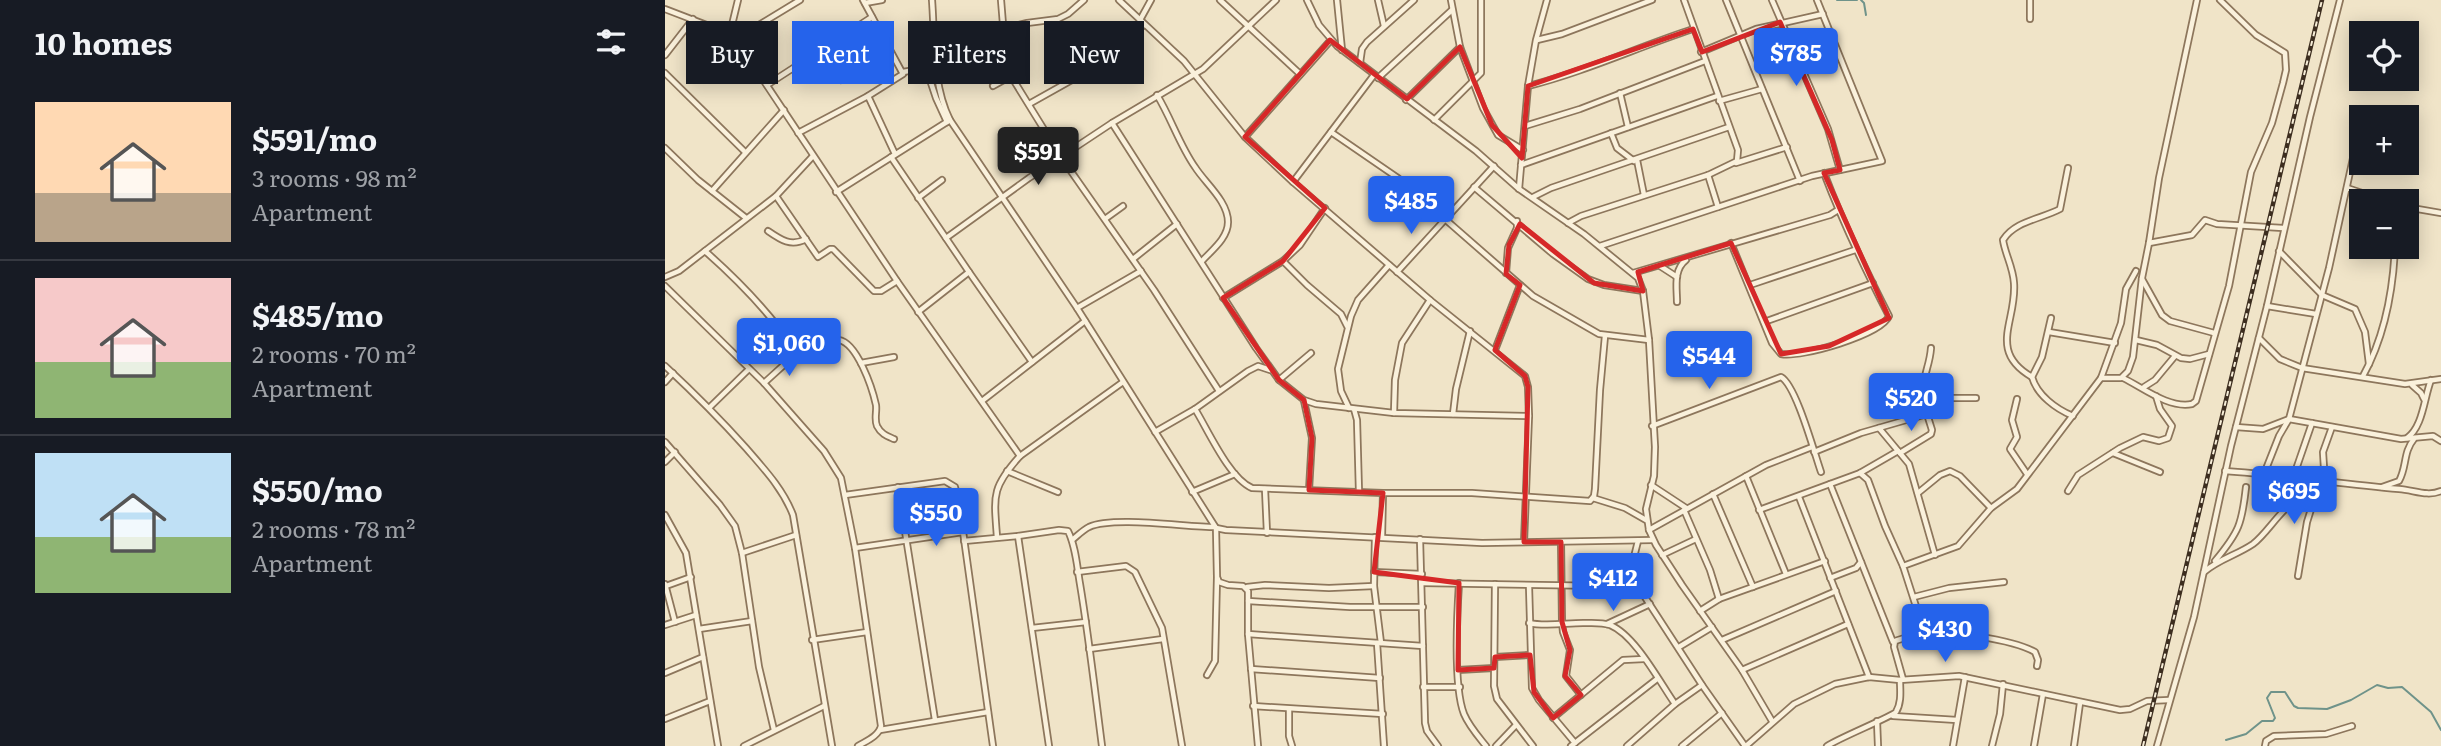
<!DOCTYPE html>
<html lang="en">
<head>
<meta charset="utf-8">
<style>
	:root { --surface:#171b24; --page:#20242c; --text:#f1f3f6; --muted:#9ea1a6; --line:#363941; --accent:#2563eb }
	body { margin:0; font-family:Literata,serif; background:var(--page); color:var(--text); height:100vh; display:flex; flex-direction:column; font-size:26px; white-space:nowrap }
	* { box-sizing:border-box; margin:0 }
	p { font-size:23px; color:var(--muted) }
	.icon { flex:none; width:38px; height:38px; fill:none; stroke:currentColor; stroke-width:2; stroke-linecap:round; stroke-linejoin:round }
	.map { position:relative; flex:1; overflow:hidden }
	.sheet { display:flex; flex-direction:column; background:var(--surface); width:665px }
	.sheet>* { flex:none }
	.top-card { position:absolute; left:21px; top:21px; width:665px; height:63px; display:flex; gap:14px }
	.buttons { position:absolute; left:1684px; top:21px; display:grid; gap:14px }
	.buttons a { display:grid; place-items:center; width:70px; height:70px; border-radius:0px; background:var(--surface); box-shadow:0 4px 18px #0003; font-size:35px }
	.price { position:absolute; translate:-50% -60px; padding:0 16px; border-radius:7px; background:var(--accent); color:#fff; font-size:23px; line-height:46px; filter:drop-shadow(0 2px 4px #0008) }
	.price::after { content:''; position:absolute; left:50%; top:42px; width:21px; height:16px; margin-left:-10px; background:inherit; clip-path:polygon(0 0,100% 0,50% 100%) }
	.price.active { background:#222; color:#fff }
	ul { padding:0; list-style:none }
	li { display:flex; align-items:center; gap:21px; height:175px; padding:0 35px }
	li+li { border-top:2px solid var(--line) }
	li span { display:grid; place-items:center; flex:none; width:196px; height:140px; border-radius:0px; color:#555 }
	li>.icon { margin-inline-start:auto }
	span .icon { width:84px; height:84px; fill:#fffc; stroke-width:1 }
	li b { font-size:30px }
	h2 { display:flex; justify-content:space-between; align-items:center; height:84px; padding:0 35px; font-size:30px }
	.pill { padding:0 24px; border-radius:0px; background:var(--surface); box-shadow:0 4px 18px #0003; font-size:24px; line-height:63px }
	.pill.active { background:var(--accent); color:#fff }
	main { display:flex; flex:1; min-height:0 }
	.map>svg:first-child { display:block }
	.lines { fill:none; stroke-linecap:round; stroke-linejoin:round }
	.stream { stroke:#6f938a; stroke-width:2 }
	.minor-casing { stroke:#8d765c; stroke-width:8 }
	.minor { stroke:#faf1dc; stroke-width:4.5 }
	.rail-casing { stroke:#3d2e20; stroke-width:4.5 }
	.rail { stroke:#f7eed8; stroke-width:2; stroke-dasharray:5; stroke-linecap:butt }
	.marked { fill:none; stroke:#d62828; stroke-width:5; stroke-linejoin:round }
</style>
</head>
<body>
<main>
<section class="sheet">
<h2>10 homes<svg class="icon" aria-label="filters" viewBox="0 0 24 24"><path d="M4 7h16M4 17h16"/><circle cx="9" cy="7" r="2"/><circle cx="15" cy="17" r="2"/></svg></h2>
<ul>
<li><span style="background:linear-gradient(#ffd9b3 65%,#b9a48a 0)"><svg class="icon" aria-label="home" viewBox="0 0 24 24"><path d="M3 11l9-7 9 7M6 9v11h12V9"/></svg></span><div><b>$591/mo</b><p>3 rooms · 98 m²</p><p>Apartment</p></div></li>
<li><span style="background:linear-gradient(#f6c9c9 60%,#8fb573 0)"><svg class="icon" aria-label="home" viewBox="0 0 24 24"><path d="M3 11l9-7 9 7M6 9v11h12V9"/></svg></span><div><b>$485/mo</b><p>2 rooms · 70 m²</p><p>Apartment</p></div></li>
<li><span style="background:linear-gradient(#bfe0f5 60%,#8fb573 0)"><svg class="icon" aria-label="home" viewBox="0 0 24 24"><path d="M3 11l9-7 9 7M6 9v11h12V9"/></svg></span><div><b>$550/mo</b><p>2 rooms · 78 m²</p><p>Apartment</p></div></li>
</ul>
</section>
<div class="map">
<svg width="1776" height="746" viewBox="0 0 1776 746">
	<rect width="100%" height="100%" fill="#f0e4c8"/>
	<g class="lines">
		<g class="stream">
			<path d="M 1172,0 L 1192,0"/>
			<path d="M 1196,0 L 1199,3 L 1201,15"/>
			<path d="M 1561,740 L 1581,734 L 1597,721 L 1608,721 L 1610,718 L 1602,698 L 1606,692 L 1620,692 L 1629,706 L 1633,708 L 1662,709 L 1686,700 L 1712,685 L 1723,688 L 1737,687 L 1766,712 L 1776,730"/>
		</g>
		<defs>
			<g id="minor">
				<path d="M 267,0 C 270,39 267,84 285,120 L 412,308 L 551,528 L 561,530 L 817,543 L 988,540"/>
				<path d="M 336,0 L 341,61 L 346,76 L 396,157 L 489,290 L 554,391"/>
				<path d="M 454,0 L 519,61 L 580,137 L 628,182 L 765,300 L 860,376 L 863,387 L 864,416 L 859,542"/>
				<path d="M 555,0 L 635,74"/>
				<path d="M 642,0 L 654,25 L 672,46 L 811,151 L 854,189 L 919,234 L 973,278 L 978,291 L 984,340 L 990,447 L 989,476 L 981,509 L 984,530 L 991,545 L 1017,585 L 1077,670 L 1107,721"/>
				<path d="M 672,0 L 677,50"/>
				<path d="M 713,0 L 719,26"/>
				<path d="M 786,0 L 795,47 L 818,108 L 833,135 L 858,150"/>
				<path d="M 1061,0 L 1135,181"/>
				<path d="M 1107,0 L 1163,129 L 1175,170"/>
				<path d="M 200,3 L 217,0"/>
				<path d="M 0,9 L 65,34 L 71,39 L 232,281 L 355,456"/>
				<path d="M 1365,19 L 1365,0"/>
				<path d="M 475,20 L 486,0"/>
				<path d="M 65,33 L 73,0"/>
				<path d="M 270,36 L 320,33 L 362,23 L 393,19 L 403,14 L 419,0"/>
				<path d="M 71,39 L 135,0"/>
				<path d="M 872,40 L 897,34 L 987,0"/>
				<path d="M 157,49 L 176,80"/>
				<path d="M 1036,52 L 1091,29 L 1158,14"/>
				<path d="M 0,55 L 28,19"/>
				<path d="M 695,63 L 697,49 L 702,42 L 749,0"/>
				<path d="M 238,72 L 255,69 L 263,74 L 271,98 L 282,122"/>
				<path d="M 0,73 L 80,152"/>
				<path d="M 713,78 L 787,10"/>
				<path d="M 102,85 L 207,17"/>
				<path d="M 328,86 L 346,76"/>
				<path d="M 863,86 C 919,72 973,47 1028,29"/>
				<path d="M 955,93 L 963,127"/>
				<path d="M 492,95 C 506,118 515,146 530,167 C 540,183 563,201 563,222 C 563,238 547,250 537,261"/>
				<path d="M 203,96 L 230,154"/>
				<path d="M 741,100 L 795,47"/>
				<path d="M 1054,101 L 1097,89"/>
				<path d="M 364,104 L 405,81 L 479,25"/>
				<path d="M 769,120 L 816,73 L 816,0"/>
				<path d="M 447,123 L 591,348 L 614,380 L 639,400 L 651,404 L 729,413 L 864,416"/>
				<path d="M 860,126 L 915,109 L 1040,61"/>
				<path d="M 666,132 L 733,178 L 868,296 L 934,334 L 984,340"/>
				<path d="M 133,133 L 203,96 L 238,74 L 198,0"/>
				<path d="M 946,133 L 952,148 L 969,161"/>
				<path d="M 580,137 L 665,41"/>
				<path d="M 0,148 L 33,180 L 81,218"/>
				<path d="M 226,157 L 304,272 L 367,362"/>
				<path d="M 972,160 L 979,195"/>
				<path d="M 1071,163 L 1122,147"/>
				<path d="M 856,165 L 1052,96"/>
				<path d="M 1043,175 L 1053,207"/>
				<path d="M 628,182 L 709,75"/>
				<path d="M 809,187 L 888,254 L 923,279 L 939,285 L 978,291"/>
				<path d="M 1682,188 L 1721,201"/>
				<path d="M 854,189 L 863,86 L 871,40 L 882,0"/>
				<path d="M 47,191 L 119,110"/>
				<path d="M 171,192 L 285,120"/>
				<path d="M 111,196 L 153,257 L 165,249 L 168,249 L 209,291 L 216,291 L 232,281"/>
				<path d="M 868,197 L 886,188 L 1064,127"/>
				<path d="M 253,198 L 277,180"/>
				<path d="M 1741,207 L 1776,213"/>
				<path d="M 440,219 L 458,206"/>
				<path d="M 903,223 L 916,216 L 1043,175 L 1072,161 L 1073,150 L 1019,0"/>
				<path d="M 103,231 C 116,240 126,247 141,239"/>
				<path d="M 281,238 L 364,178 L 447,123 L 538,69 L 611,0"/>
				<path d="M 1066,243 L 1107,343 L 1116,354 C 1136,358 1216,335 1224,316 C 1200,269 1178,223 1159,173"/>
				<path d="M 1484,243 L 1527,235 L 1540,220 L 1552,224 L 1618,228"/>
				<path d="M 935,246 L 1147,176 L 1217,161 L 1152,0"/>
				<path d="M 40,251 C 74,281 107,315 132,353 L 144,355 L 174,340 C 192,343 207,387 211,405 C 212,412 209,419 212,426 C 216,434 222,436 229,439"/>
				<path d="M 1614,251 L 1657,295 L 1690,309 L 1700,332 L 1704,364"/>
				<path d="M 468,259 L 512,224"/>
				<path d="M 618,261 L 642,285 L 676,314 L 682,326"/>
				<path d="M 995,266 L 1012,277"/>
				<path d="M 732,272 L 829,166"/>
				<path d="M 841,273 L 843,248 L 852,228 L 852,221"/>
				<path d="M 968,273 L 1165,215 L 1173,210"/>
				<path d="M 0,277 L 14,271 L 111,196 L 148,156"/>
				<path d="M 1477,279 L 1497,315 L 1505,321 L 1549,333"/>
				<path d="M 1085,285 L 1190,250"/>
				<path d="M 0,286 L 99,383 L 159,451 L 176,478 L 190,548 L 216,726 C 214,736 201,741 193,746"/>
				<path d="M 558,298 L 618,261 L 635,245 L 660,208"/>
				<path d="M 1012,302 C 1012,288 1008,270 1021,260"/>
				<path d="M 1602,306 L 1651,314"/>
				<path d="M 412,308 L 476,271"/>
				<path d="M 253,312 L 304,272"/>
				<path d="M 1386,318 L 1377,357 L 1367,377 C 1372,395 1391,409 1408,416"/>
				<path d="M 1099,322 L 1208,283"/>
				<path d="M 1384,332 L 1450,343"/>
				<path d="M 1594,338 L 1615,359 L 1637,368 L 1740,384 L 1776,379"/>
				<path d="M 1471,340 L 1492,345 L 1516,358 L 1525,359 L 1544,354"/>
				<path d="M 1266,348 C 1264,376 1248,384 1273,408"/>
				<path d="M 830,350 L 855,285"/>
				<path d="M 196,363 L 229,357"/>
				<path d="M 0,366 C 28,392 55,419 81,448 C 100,470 118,489 128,515 L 167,746"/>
				<path d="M 1698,376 C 1720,336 1728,292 1730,247"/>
				<path d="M 1367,377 C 1322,351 1352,321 1349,283 C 1348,267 1340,254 1338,240 C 1350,221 1376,219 1395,209 L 1403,168"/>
				<path d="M 1240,378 L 1259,392"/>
				<path d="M 1436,378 L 1456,323 L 1461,289 L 1471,271"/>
				<path d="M 1458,378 C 1477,387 1504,409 1527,404 L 1531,401 L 1564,286 L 1586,172 L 1607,123 L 1618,83 L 1621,70 L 1620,53 L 1591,35 L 1555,0"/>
				<path d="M 614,380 L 646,353"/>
				<path d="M 0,382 L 8,373"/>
				<path d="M 99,383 L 132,353"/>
				<path d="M 1747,385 L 1756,393 L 1759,399"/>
				<path d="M 1479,387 L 1490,380 L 1510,356"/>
				<path d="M 1352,399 L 1347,420 L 1352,437 L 1345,449 L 1362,474"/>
				<path d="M 317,401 L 420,321"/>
				<path d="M 639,401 L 647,438 L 644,490"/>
				<path d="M 45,407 L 84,369"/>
				<path d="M 684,408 L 676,391 L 673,369 L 686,316 L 693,300 L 724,265"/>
				<path d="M 530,409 C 543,430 564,478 587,488 L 718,493 L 807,493 L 925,501 L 929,496 L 930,489 L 935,390 L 940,336"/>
				<path d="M 689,409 L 692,420 L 694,492"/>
				<path d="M 729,413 L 730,380 L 737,343 L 765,300"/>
				<path d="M 788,414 L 791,389 L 805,331"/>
				<path d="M 987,426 L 1116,377 C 1131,385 1149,452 1156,472"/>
				<path d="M 1571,427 L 1598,429 L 1624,419 L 1736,439 L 1768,436 L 1776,441"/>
				<path d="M 1214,428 L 1244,464 L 1270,555"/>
				<path d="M 490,432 L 530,409 L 583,371 L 593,366 L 605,370"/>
				<path d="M 1742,438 C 1758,427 1759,398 1766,380"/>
				<path d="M 0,442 L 55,505 L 70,526 L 77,553 L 94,667 L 109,730"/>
				<path d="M 1149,452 L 1196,433 L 1262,414 L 1287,398 L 1311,398"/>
				<path d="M 1235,453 L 1266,434 L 1267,430 L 1262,414"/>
				<path d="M 1448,453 L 1495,472"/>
				<path d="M 0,462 L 10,452"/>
				<path d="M 342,471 L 393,492"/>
				<path d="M 1560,471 C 1618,475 1676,484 1734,489 C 1749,490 1762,497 1776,491"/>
				<path d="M 1195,473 L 1203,480 L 1220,526 L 1238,566"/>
				<path d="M 1599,474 L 1614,436 L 1624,419 L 1664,268 L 1692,140"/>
				<path d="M 1081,476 L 1121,574"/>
				<path d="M 1628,478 L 1647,423"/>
				<path d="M 1165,484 L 1228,642"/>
				<path d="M 986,485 L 1021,508"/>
				<path d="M 233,487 L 270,720"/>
				<path d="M 1717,487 L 1734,481 C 1742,467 1738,452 1749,439"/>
				<path d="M 600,489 L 602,533"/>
				<path d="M 1403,491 L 1413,475 L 1455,448 L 1478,437 L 1494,441 L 1503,438 L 1507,426 L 1495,409 L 1491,396"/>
				<path d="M 527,492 L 570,474"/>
				<path d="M 1253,493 L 1275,475 L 1285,471 L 1295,476 L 1326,508"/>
				<path d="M 1048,494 L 1088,587"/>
				<path d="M 180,495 L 280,481 L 290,487 L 295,510 L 328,746"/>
				<path d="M 1134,497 L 1204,677"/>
				<path d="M 928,498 L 960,508 L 981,520"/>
				<path d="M 1019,510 L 1045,570 L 1054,599"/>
				<path d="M 1094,510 L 1195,473 L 1233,451"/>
				<path d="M 0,515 L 21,553 L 53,746"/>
				<path d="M 551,528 L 552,577 L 554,582 L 563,585 L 578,586 L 583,591 L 583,634 L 593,746"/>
				<path d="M 984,530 L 1101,465 L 1147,447"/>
				<path d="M 353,536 L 384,746"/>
				<path d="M 332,537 C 329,496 326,488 355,456 L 458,382"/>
				<path d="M 710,537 L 709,586 L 716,643"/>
				<path d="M 717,537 L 718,493"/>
				<path d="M 755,539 L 760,723 L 762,731 L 773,746"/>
				<path d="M 407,540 C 412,536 418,530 424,527 C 449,516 520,527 550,527"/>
				<path d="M 299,541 L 353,536 L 394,530 L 403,531 C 411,547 412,567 415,584 C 424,638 430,692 437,746"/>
				<path d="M 973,541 L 968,561 L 975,590"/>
				<path d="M 896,542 L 897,622 L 898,632 L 905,650 L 901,676 L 916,695"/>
				<path d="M 190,548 L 298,532"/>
				<path d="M 77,553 L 131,535"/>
				<path d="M 997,555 L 1031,539"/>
				<path d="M 1550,561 C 1574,532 1577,524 1581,487"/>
				<path d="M 412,572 L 461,566 L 470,572 L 497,628 L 517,746"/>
				<path d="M 709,572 L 757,574"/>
				<path d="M 1539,572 C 1554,559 1572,555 1588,544 C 1607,530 1624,491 1652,495"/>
				<path d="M 1633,576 L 1642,522 L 1659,468 L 1658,452 L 1667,427"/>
				<path d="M 1165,578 L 1191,568 L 1196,562"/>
				<path d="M 757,583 L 940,586 L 976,591 L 1037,685 L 1080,746"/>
				<path d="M 794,583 C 792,615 788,686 799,714 C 804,726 813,736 821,746"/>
				<path d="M 0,584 L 10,622"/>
				<path d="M 830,584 L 829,686 L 832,699 L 868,746"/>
				<path d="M 1,586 L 26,577"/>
				<path d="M 864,586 L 867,688 L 874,700 L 910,743"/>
				<path d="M 582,587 L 600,585 L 664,588 L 709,586"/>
				<path d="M 1249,597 L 1284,588 L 1339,582"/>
				<path d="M 583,601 L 685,607 L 758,607"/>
				<path d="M 1035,611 L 1054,599 L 1160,561"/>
				<path d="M 864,623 C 880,627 901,623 918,623 C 927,623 936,622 945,625 C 970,635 994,681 1010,704"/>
				<path d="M 942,624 L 985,604"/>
				<path d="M 0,625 L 31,615"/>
				<path d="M 367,628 L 421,622"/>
				<path d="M 34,629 L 87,621"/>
				<path d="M 1255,631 C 1285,632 1345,638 1370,652 L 1373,660 L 1372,666"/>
				<path d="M 583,634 L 758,646"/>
				<path d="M 147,640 L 202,632"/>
				<path d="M 1057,640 L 1171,591"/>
				<path d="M 712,643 L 719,746"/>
				<path d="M 1014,647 L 1047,627"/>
				<path d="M 424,649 L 498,639"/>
				<path d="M 830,657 L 865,655"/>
				<path d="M 586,669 L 715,678"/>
				<path d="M 793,670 L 829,668"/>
				<path d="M 1077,670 L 1183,624"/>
				<path d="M 0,673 L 38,657"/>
				<path d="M 542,675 L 550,661 L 552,578"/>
				<path d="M 1238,679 L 1229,647 L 1230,641 L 1252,634 L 1256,622 L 1238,566 L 1293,546 L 1326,508 L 1352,489 L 1436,378 L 1456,378 L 1463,371 L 1468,357 L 1477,278 L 1484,243 L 1494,178 L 1532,0"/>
				<path d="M 758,687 L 795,687"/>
				<path d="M 588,706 L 718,714"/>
				<path d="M 624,709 L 624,736 L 627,746"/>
				<path d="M 1228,716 L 1292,720"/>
				<path d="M 888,718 L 958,660 L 979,659"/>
				<path d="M 0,719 L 45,701"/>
				<path d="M 1212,721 L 1213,746"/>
				<path d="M 215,730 L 323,712"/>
				<path d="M 79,746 L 159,706"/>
				<path d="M 831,746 L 851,725"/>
				<path d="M 906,746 L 992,679"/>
				<path d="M 962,746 L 1010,704 L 1037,685"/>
				<path d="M 1017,746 L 1057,713"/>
				<path d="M 1081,746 L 1129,704 L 1170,684 L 1204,677 L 1235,680 L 1294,676 L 1455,710 L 1465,709 L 1482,701 L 1504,700"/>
				<path d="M 1162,746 C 1174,738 1228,716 1231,712 C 1237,702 1235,690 1235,680"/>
				<path d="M 1288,746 L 1300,677"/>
				<path d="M 1327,746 L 1335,714 L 1338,684"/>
				<path d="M 1369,746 L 1378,694"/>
				<path d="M 1409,746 L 1415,703"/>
				<path d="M 1492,746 L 1529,617 L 1566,446 L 1602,306 L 1645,117 L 1675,0"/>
				<path d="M 1600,746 L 1601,741 L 1609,736 L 1661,734 L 1687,726"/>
			</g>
		</defs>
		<use href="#minor" class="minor-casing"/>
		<use href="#minor" class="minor"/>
		<defs>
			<path id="rail" d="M 1478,746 L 1657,0"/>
		</defs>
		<use href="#rail" class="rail-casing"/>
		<use href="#rail" class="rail"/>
	</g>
	<path class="marked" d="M 1115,22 L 1167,140 L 1175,170 L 1159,173 L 1224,318 L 1164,346 L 1116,354 L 1066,243 L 973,272 L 978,291 L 929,283 L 855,224 L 844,245 L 841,274 L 855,285 L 830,350 L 860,376 L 863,387 L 859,542 L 896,542 L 897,622 L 905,650 L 900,676 L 916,695 L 888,718 L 869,692 L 865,655 L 830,657 L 829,668 L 793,670 L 794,583 L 709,572 L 718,493 L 644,490 L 647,438 L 639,400 L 614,380 L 558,298 L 618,261 L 660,208 L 580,137 L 665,40 L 742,99 L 795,47 L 827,125 L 857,158 L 863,86 L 1028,29 L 1037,52 Z"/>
</svg>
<div class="buttons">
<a><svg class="icon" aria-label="locate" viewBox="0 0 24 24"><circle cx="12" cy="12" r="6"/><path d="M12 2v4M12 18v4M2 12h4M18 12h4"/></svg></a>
<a>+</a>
<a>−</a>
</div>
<b class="price" style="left:1131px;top:88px">$785</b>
<b class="price active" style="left:373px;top:187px">$591</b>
<b class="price" style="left:746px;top:236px">$485</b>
<b class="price" style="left:124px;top:378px">$1,060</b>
<b class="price" style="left:1044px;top:391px">$544</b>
<b class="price" style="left:1246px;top:433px">$520</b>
<b class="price" style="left:1629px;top:526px">$695</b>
<b class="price" style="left:271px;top:548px">$550</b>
<b class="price" style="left:948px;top:613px">$412</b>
<b class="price" style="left:1280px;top:664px">$430</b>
<div class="top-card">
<a class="pill">Buy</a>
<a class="pill active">Rent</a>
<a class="pill">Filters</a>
<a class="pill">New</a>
</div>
</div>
</main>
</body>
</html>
